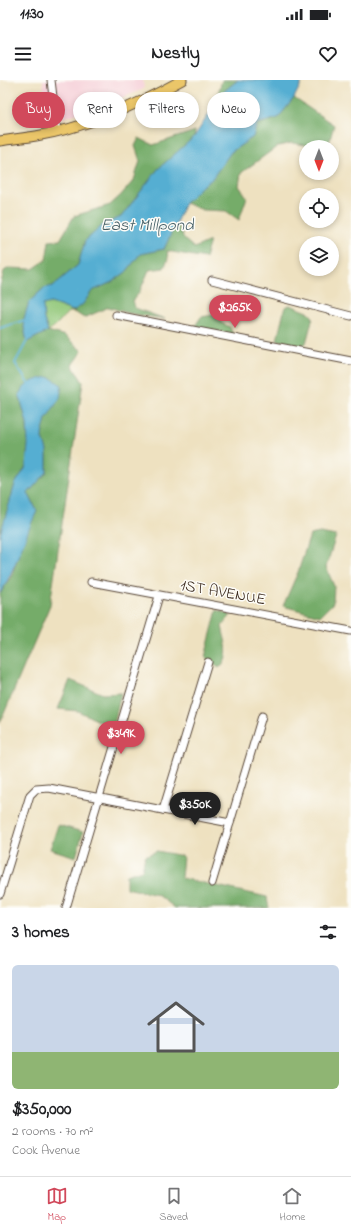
<!DOCTYPE html>
<html lang="en">
<head>
<meta charset="utf-8">
<style>
	:root { --surface:#fff; --page:#f2f2f2; --text:#202124; --muted:#757577; --line:#e0e0e0; --accent:#d1495b }
	body { margin:0; font-family:"Indie Flower",sans-serif; background:var(--page); color:var(--text); height:100vh; display:flex; flex-direction:column; font-size:15px; white-space:nowrap }
	* { box-sizing:border-box; margin:0 }
	p { font-size:13px; color:var(--muted) }
	.icon { flex:none; width:22px; height:22px; fill:none; stroke:currentColor; stroke-width:2; stroke-linecap:round; stroke-linejoin:round }
	.map { position:relative; height:828px; overflow:hidden }
	.panel { display:flex; flex-direction:column; background:var(--surface); flex:1 }
	.panel>* { flex:none }
	.top-card { position:absolute; left:12px; top:12px; width:327px; height:36px; display:flex; gap:8px }
	.needle { width:26px; rotate:180deg }
	.controls { position:absolute; left:299px; top:60px; display:grid; gap:8px }
	.controls a { display:grid; place-items:center; width:40px; height:40px; border-radius:50%; background:var(--surface); box-shadow:0 2px 6px #0003; font-size:20px }
	.price { position:absolute; translate:-50% -34px; padding:0 9px; border-radius:14px; background:var(--accent); color:#fff; font-size:13px; line-height:26px; filter:drop-shadow(0 1px 2px #0008) }
	.price::after { content:''; position:absolute; left:50%; top:24px; width:12px; height:9px; margin-left:-6px; background:inherit; clip-path:polygon(0 0,100% 0,50% 100%) }
	.price.current { background:#222; color:#fff }
	ul { padding:0; list-style:none }
	li { display:grid; align-content:center; gap:8px; height:212px; padding:0 12px }
	li span { display:grid; place-items:center; height:124px; border-radius:6px; color:#555 }
	li>.icon { margin-inline-start:auto }
	span .icon { width:72px; height:72px; fill:#fffc; stroke-width:1 }
	li b { font-size:17px }
	h2 { display:flex; justify-content:space-between; align-items:center; height:48px; padding:0 12px; font-size:17px }
	.tag { padding:0 14px; border-radius:18px; background:var(--surface); box-shadow:0 2px 6px #0003; font-size:14px; line-height:36px }
	.tag.current { background:var(--accent); color:#fff }
	.status { display:flex; justify-content:space-between; align-items:center; height:28px; padding:0 20px; background:var(--surface); direction:ltr }
	.status svg { height:11px; fill:currentColor }
	header { display:flex; justify-content:space-between; align-items:center; height:52px; padding:0 12px; background:var(--surface); font-size:18px; font-weight:700 }
	.tabs { display:flex; justify-content:space-around; align-items:center; height:56px; border-top:1px solid var(--line); background:var(--surface); font-size:11px; color:var(--muted) }
	.tabs a { display:grid; justify-items:center; gap:2px }
	.tabs .current { color:var(--accent) }
	.map>svg:first-child { display:block }
	.built { fill:#f6cfd8 }
	.green { fill:#92c779; stroke:#66784c }
	.forest { fill:#75ac69; stroke:#586b44 }
	.water { fill:#55aed2; stroke:#486c78 }
	.lines { fill:none; stroke-linecap:round; stroke-linejoin:round }
	.stream { stroke:#55aed2; stroke-width:2 }
	.minor-casing { stroke:#564536; stroke-width:9 }
	.major-casing { stroke:#564536; stroke-width:11 }
	.minor { stroke:#fff; stroke-width:7 }
	.major { stroke:#ebc669; stroke-width:9 }
	.labels { text-anchor:middle; dominant-baseline:central; stroke-width:3; stroke-linejoin:round; paint-order:stroke }
	.street-label { font-size:16px; fill:#3b2a1e; stroke:#fdfcf7 }
	.water-label { font-size:17px; font-style:italic; fill:#455f66; stroke:#fdfcf7 }
</style>
</head>
<body>
<div class="status"><b>11:30</b><svg viewBox="0 0 49 12"><path d="M0 12V9h3v3zM5 12V6h3v6zM10 12V3h3v9zM15 12V0h3v12zM26 1h20v11H26zM47 4h2v5h-2z"/></svg></div>
<header><svg class="icon" aria-label="menu" viewBox="0 0 24 24"><path d="M4 6h16M4 12h16M4 18h16"/></svg>Nestly<svg class="icon" aria-label="heart" viewBox="0 0 24 24"><path d="M12 20l-8-8c-3-5 5-10 8-4 3-6 11-1 8 4z"/></svg></header>
<div class="map">
<svg width="351" height="828" viewBox="0 0 351 828">
	<rect width="100%" height="100%" fill="#fdfcf7"/>
	<filter id="ink" filterUnits="userSpaceOnUse"><feTurbulence type="fractalNoise" baseFrequency=".025" numOctaves="2"/><feDisplacementMap in="SourceGraphic" scale="8" xChannelSelector="R" yChannelSelector="G"/><feConvolveMatrix kernelMatrix="1 2 1 2 8 2 1 2 1" color-interpolation-filters="sRGB"/></filter>
	<filter id="wash" filterUnits="userSpaceOnUse"><feTurbulence type="fractalNoise" baseFrequency=".012" numOctaves="4" result="noise"/><feDisplacementMap in="SourceGraphic" scale="16" xChannelSelector="R" yChannelSelector="G"/><feGaussianBlur stdDeviation="0.9" result="paint"/><feColorMatrix in="noise" values="0 0 0 0 0 0 0 0 0 0 0 0 0 0 0 0 0 1.4 0 .05"/><feComposite in="paint" operator="in"/></filter>
	<g filter="url(#wash)">
		<rect width="100%" height="100%" fill="#eee1c0"/>
		<path class="built" d="M 43,0 L 143,0 L 144,9 L 109,23 L 47,43 Z"/>
		<path class="green" d="M 51,223 L 77,233 L 68,232 L 56,245 L 48,251 L 44,239 L 42,225 Z"/>
		<g class="forest">
			<path d="M 222,0 L 238,0 L 223,12 L 214,27 Z"/>
			<path d="M 294,18 L 334,45 L 329,63 L 312,66 L 292,63 L 278,66 L 241,93 L 239,106 L 247,117 L 239,140 L 226,131 L 203,130 L 185,123 L 202,106 L 211,100 L 231,72 L 253,57 L 257,44 L 278,38 Z"/>
			<path d="M 195,51 L 194,57 L 158,89 L 121,137 L 103,145 L 85,161 L 78,185 L 53,206 L 44,208 L 29,222 L 23,242 L 27,262 L 48,251 L 65,256 L 82,271 L 72,285 L 83,302 L 50,525 L 0,643 L 0,514 L 12,495 L 24,458 L 37,431 L 28,413 L 47,392 L 47,371 L 42,355 L 46,339 L 50,331 L 19,314 L 27,343 L 28,365 L 26,387 L 15,404 L 0,455 L 0,207 L 4,191 L 9,188 L 33,189 L 46,180 L 49,161 L 60,160 L 74,136 L 110,125 L 121,115 L 134,100 L 140,81 L 135,66 L 139,58 L 153,65 Z"/>
			<path d="M 176,143 L 185,160 L 194,168 L 210,161 L 205,178 L 167,171 L 168,179 L 164,188 L 149,190 L 139,213 L 133,220 L 135,228 L 165,239 L 128,233 L 109,227 L 84,238 L 73,231 L 83,224 L 92,211 L 112,202 L 126,192 L 140,174 L 164,169 Z"/>
			<path d="M 290,225 L 308,232 L 313,237 L 306,263 L 302,266 L 277,260 L 285,227 Z"/>
			<path d="M 213,235 L 223,244 L 230,247 L 233,255 L 195,246 L 201,237 Z"/>
			<path d="M 320,453 L 336,456 L 326,487 L 334,506 L 333,523 L 320,536 L 283,526 L 298,492 L 310,455 Z"/>
			<path d="M 217,530 L 231,535 L 222,546 C 225,562 232,576 219,588 L 205,577 Z"/>
			<path d="M 70,600 L 103,614 L 121,613 L 113,648 L 78,631 L 58,629 Z"/>
			<path d="M 58,745 L 83,752 L 76,777 L 50,769 Z"/>
			<path d="M 157,771 L 183,776 L 181,798 L 267,817 L 269,828 L 175,828 L 158,815 L 126,808 L 126,795 L 142,790 L 145,776 Z"/>
		</g>
		<g class="water">
			<path d="M 238,0 L 303,0 L 294,18 L 278,38 L 257,44 L 253,57 L 231,72 L 211,100 L 202,106 L 185,123 L 164,169 L 140,174 L 126,192 L 112,202 L 92,211 L 83,224 L 73,231 L 51,223 L 43,225 L 44,239 L 48,251 L 27,262 L 23,242 L 29,222 L 44,208 L 53,206 L 78,185 L 85,161 L 103,145 L 121,137 L 158,89 L 194,57 L 223,12 Z"/>
			<path d="M 49,297 L 62,305 L 60,318 L 46,339 L 42,355 L 47,371 L 47,392 L 28,413 L 37,431 C 24,458 16,488 0,514 L 0,455 L 15,404 L 26,387 L 28,365 L 27,343 L 19,314 C 27,302 35,299 49,297 Z"/>
		</g>
		<g class="lines">
			<g class="stream">
				<path d="M 0,248 L 25,240"/>
				<path d="M 27,261 L 15,283 L 29,305"/>
			</g>
		</g>
	</g>
	<g filter="url(#ink)">
		<g class="lines">
			<defs>
				<g id="minor">
					<path d="M 51,0 L 57,51"/>
					<path d="M 212,200 L 351,236"/>
					<path d="M 116,235 L 351,281"/>
					<path d="M 91,502 L 351,551"/>
					<path d="M 163,730 L 208,582"/>
					<path d="M 212,803 L 262,636"/>
					<path d="M 0,814 L 30,715 L 36,709 L 49,708 L 230,743"/>
					<path d="M 66,828 L 159,516"/>
				</g>
				<path id="major" d="M 0,61 C 12,59 24,58 36,56 C 85,48 139,24 182,0"/>
			</defs>
			<use href="#minor" class="minor-casing"/>
			<use href="#major" class="major-casing"/>
			<use href="#minor" class="minor"/>
			<use href="#major" class="major"/>
		</g>
	</g>
	<g class="labels">
		<g class="street-label">
			<text transform="translate(223 513) rotate(10)">1ST AVENUE</text>
		</g>
		<g class="water-label">
			<text x="147" y="145">East Millpond</text>
		</g>
	</g>
</svg>
<div class="controls">
<a><svg class="needle" viewBox="-14 -14 28 28"><path d="M0-13l5 13h-10z" fill="#e53935"/><path d="M0 13l5-13h-10z" fill="#757577"/></svg></a>
<a><svg class="icon" aria-label="locate" viewBox="0 0 24 24"><circle cx="12" cy="12" r="6"/><path d="M12 2v4M12 18v4M2 12h4M18 12h4"/></svg></a>
<a><svg class="icon" aria-label="layers" viewBox="0 0 24 24"><path d="M12 4l9 5-9 5-9-5zM3 14l9 5 9-5"/></svg></a>
</div>
<b class="price" style="left:235px;top:249px">$265K</b>
<b class="price" style="left:121px;top:675px">$349K</b>
<b class="price current" style="left:195px;top:746px">$350K</b>
<div class="top-card">
<a class="tag current">Buy</a>
<a class="tag">Rent</a>
<a class="tag">Filters</a>
<a class="tag">New</a>
</div>
</div>
<section class="panel">
<h2>3 homes<svg class="icon" aria-label="filters" viewBox="0 0 24 24"><path d="M4 7h16M4 17h16"/><circle cx="9" cy="7" r="2"/><circle cx="15" cy="17" r="2"/></svg></h2>
<ul>
<li><span style="background:linear-gradient(#c9d6e8 70%,#8fb573 0)"><svg class="icon" aria-label="home" viewBox="0 0 24 24"><path d="M3 11l9-7 9 7M6 9v11h12V9"/></svg></span><div><b>$350,000</b><p>2 rooms · 70 m²</p><p>Cook Avenue</p></div></li>
</ul>
</section>
<nav class="tabs">
<a class="current"><svg class="icon" aria-label="map" viewBox="0 0 24 24"><path d="M3 6l6-2 6 2 6-2v14l-6 2-6-2-6 2zM9 4v14M15 6v14"/></svg>Map</a>
<a><svg class="icon" aria-label="saved" viewBox="0 0 24 24"><path d="M7 4h10v16l-5-4-5 4z"/></svg>Saved</a>
<a><svg class="icon" aria-label="home" viewBox="0 0 24 24"><path d="M3 11l9-7 9 7M6 9v11h12V9"/></svg>Home</a>
</nav>
</body>
</html>
